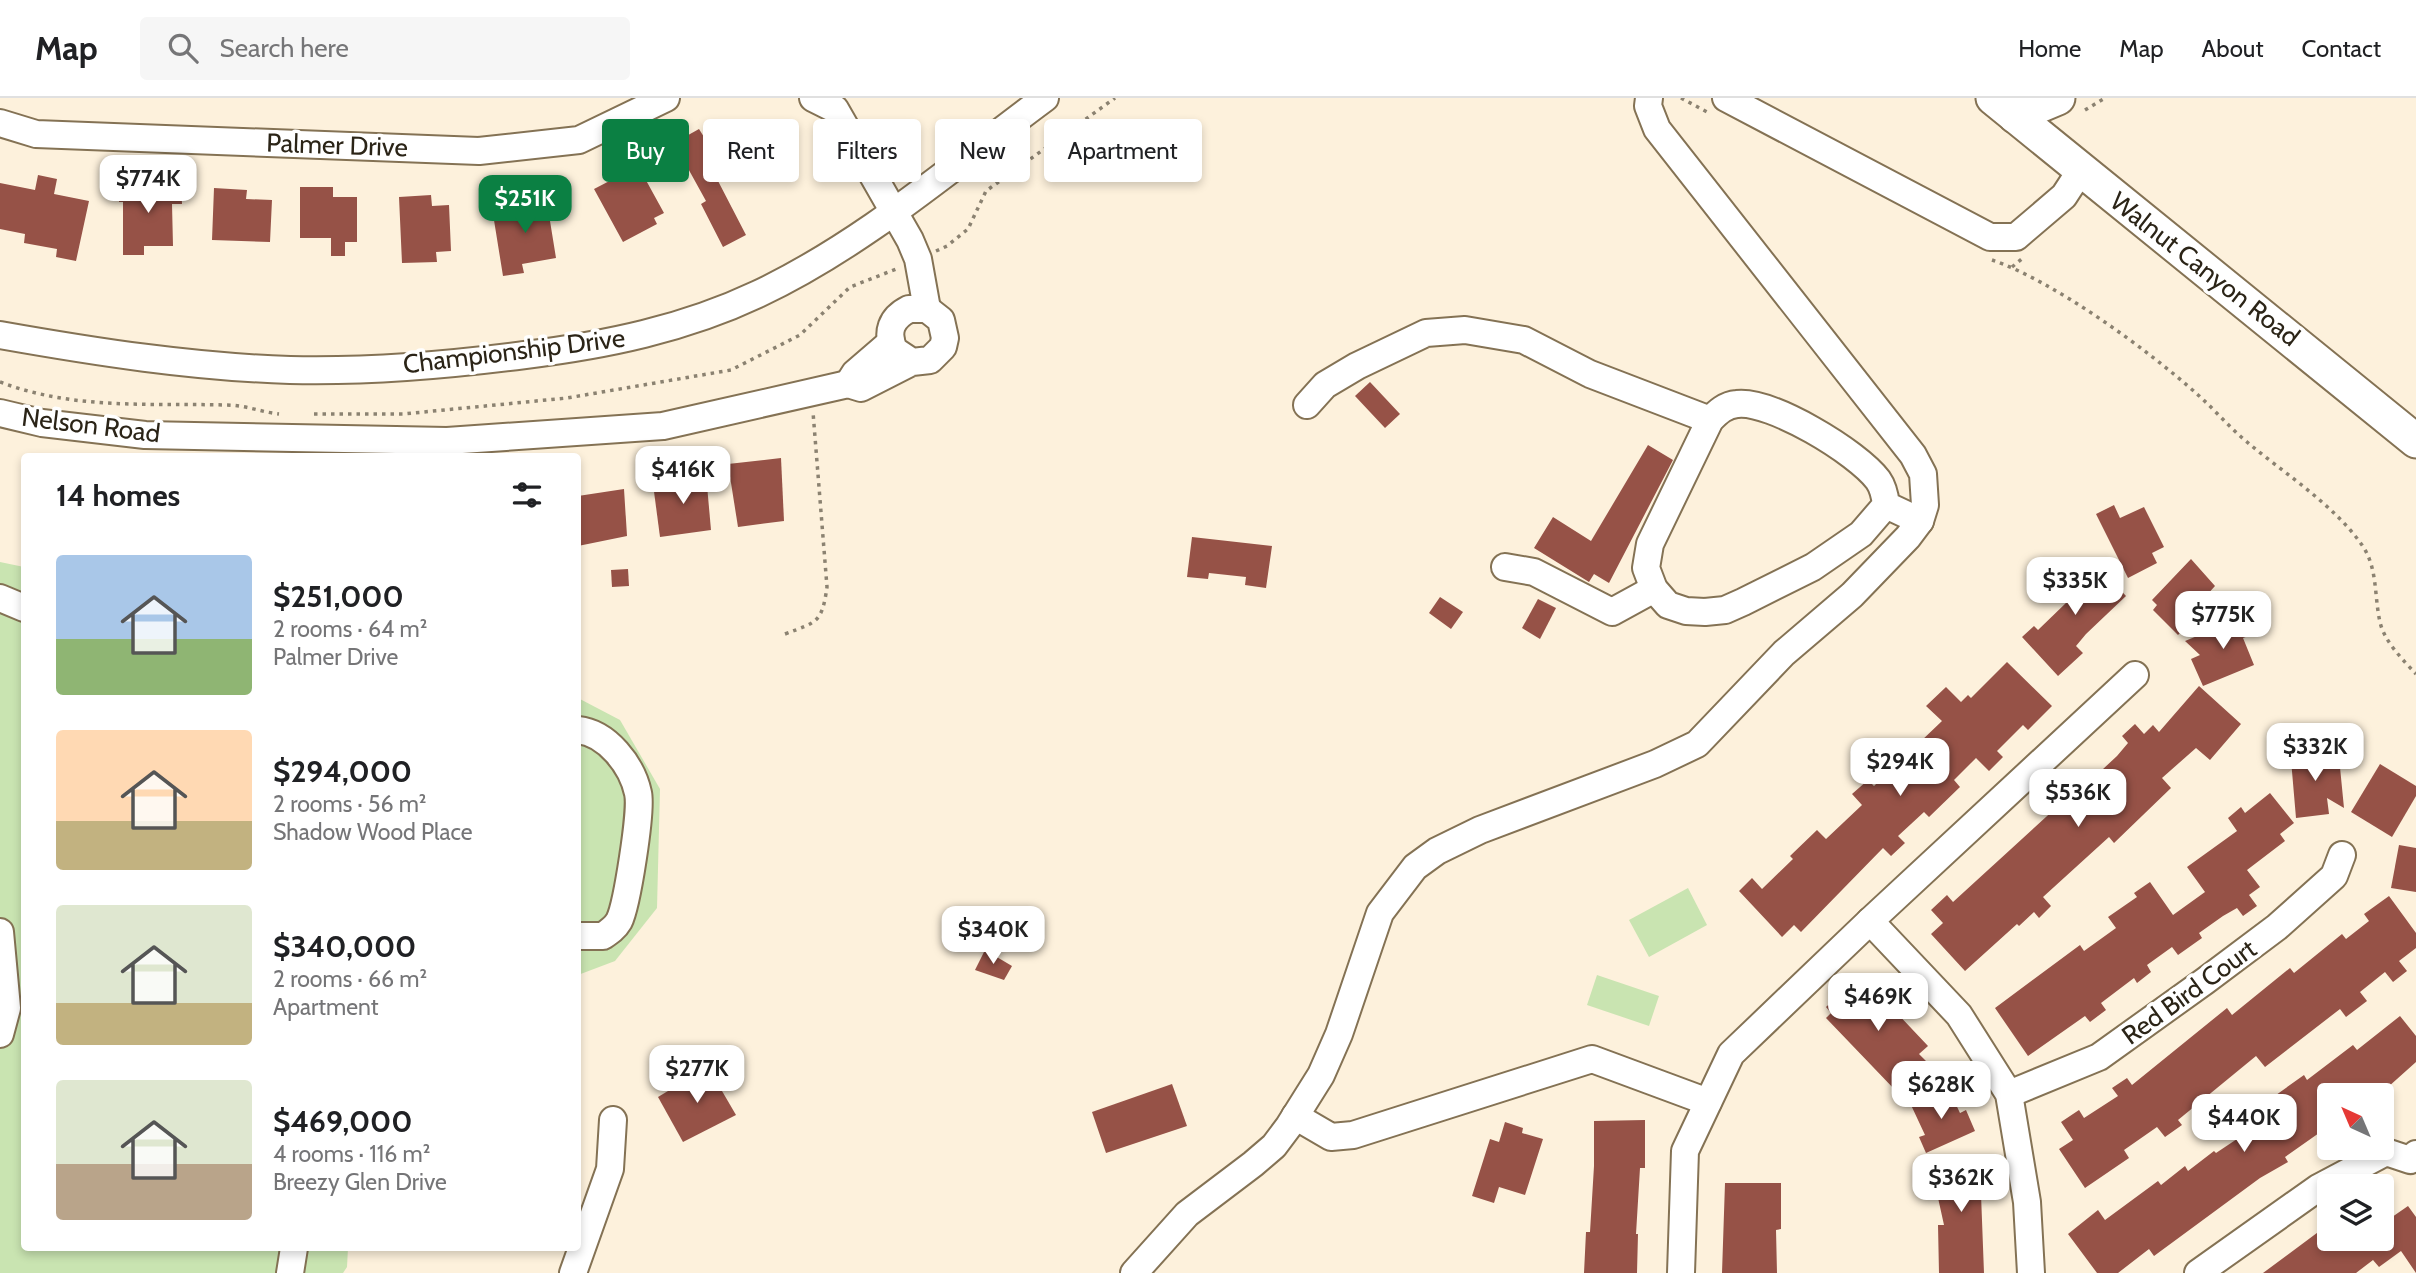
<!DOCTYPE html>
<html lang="en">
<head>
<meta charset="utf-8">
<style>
	:root { --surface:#fff; --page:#f6f6f6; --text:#202124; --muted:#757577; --line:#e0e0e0; --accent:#0b8043 }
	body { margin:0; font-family:Cabin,sans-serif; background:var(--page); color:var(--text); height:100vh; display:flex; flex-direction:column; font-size:26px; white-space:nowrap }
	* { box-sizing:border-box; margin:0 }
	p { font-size:23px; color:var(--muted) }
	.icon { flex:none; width:38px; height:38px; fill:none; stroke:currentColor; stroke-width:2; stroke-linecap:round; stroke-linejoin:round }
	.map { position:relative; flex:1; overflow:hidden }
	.panel { position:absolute; left:21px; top:355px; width:560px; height:798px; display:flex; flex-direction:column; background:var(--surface); border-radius:7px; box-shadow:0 4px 10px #0003 }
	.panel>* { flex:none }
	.top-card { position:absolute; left:602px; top:21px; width:665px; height:63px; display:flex; gap:14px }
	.needle { width:46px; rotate:316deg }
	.buttons { position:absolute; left:2317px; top:985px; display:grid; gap:14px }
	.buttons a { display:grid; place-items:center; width:77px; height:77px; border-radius:7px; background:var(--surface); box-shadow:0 4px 10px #0003; font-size:35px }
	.price { position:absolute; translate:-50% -60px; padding:0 16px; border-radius:14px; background:#fff; color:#222; font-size:23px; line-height:46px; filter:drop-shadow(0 2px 4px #0008) }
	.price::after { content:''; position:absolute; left:50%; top:42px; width:21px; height:16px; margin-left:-10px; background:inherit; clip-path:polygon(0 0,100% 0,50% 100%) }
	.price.selected { background:var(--accent); color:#fff }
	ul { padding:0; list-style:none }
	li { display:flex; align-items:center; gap:21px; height:175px; padding:0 35px }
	li span { display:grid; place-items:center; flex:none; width:196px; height:140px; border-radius:7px; color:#555 }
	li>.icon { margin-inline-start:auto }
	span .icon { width:84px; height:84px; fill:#fffc; stroke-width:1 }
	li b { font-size:30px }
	h2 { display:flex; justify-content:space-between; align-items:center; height:84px; padding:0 35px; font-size:30px }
	.pill { padding:0 24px; border-radius:7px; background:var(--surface); box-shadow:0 4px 10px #0003; font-size:24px; line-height:63px }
	.pill.selected { background:var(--accent); color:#fff }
	header { display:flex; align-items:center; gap:42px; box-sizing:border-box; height:98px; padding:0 35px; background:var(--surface); border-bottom:2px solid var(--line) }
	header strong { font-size:33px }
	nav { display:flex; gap:38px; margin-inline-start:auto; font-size:24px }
	.search { width:490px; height:63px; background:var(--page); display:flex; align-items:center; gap:18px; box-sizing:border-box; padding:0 24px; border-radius:7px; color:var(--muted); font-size:26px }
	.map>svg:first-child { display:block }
	.green { fill:#c9e4b1 }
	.building { fill:#965247 }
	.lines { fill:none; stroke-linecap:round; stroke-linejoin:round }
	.minor-casing { stroke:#847254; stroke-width:30 }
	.major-casing { stroke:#847254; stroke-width:37 }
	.path { stroke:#8b8271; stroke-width:3.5; stroke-dasharray:3.5 5; stroke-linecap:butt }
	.minor { stroke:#fff; stroke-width:26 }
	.major { stroke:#fff; stroke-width:33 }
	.labels { text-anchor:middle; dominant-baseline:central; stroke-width:7; stroke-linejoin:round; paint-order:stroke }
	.street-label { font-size:26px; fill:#2b2417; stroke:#fff }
</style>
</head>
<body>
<header>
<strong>Map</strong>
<div class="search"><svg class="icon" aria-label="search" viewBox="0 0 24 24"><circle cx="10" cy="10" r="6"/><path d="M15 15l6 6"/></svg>Search here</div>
<nav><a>Home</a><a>Map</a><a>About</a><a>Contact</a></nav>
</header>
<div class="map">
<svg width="2416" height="1175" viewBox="0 0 2416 1175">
	<rect width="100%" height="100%" fill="#fdf1dc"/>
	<g class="green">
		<path d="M 0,464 L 24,469 L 24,1150 L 348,1150 L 347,1169 L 343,1175 L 0,1175 Z"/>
		<path d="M 578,600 L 620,622 L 660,691 L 657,810 L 615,863 L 578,877 Z"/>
		<path d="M 1688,790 L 1707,827 L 1649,859 L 1629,822 Z"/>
		<path d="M 1597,877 L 1659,898 L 1649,928 L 1587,907 Z"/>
	</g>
	<g class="building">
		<path d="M 728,26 L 749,63 L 717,81 L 746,137 L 723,149 L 701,106 L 706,103 L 674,45 L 699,31 L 704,39 Z"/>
		<path d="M 642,75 L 664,115 L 654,120 L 657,126 L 623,144 L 594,91 L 623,76 L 627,83 Z"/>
		<path d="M 38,77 L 57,81 L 54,96 L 89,103 L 76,163 L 56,159 L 57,151 L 24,145 L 25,136 L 0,131 L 0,85 L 35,92 Z"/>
		<path d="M 119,84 L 181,85 L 182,106 L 172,106 L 173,148 L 144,148 L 144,157 L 123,157 L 123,104 L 119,104 Z"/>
		<path d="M 300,89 L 333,89 L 333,99 L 357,99 L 357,144 L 345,144 L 345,158 L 331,158 L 331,140 L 300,140 Z"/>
		<path d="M 214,90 L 247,92 L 246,101 L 272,102 L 270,144 L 212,142 Z"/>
		<path d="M 545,92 L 556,160 L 522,166 L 524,175 L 503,178 L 493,116 L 527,110 L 525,96 Z"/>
		<path d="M 431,97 L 432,108 L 449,107 L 451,153 L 436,154 L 437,164 L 402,165 L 399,99 Z"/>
		<path d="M 1370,284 L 1400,316 L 1385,330 L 1355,298 Z"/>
		<path d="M 1648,347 L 1673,362 L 1609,485 L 1594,476 L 1589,484 L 1534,450 L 1553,419 L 1591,443 Z"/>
		<path d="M 781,360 L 784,423 L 738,429 L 728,366 Z"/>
		<path d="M 706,376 L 711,432 L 660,439 L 653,386 Z"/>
		<path d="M 624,391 L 627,438 L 578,448 L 578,398 Z"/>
		<path d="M 2114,407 L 2120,420 L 2144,409 L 2164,449 L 2152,455 L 2157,465 L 2128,480 L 2096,416 Z"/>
		<path d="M 1192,439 L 1272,448 L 1266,490 L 1245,487 L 1246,479 L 1209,475 L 1208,481 L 1187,479 Z"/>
		<path d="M 2091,461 L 2126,498 L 2086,536 L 2076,548 L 2083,555 L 2058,578 L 2022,539 L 2034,528 L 2038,532 L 2067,504 L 2057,494 Z"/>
		<path d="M 2191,461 L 2215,488 L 2197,508 L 2202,513 L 2178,537 L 2153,512 L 2157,507 L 2152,502 Z"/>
		<path d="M 628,471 L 629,488 L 612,489 L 611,472 Z"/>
		<path d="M 1440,499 L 1463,514 L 1451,531 L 1429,515 Z"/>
		<path d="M 1538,501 L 1556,510 L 1540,541 L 1522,530 Z"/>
		<path d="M 2248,517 L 2256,535 L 2243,540 L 2254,567 L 2203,588 L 2191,561 L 2200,557 L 2185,543 Z"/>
		<path d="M 2007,564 L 2052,608 L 2028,632 L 2023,627 L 1997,653 L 2003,659 L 1989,673 L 1976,660 L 1954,682 L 1960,689 L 1929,719 L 1924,714 L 1898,738 L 1905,745 L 1891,758 L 1883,750 L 1801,834 L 1794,827 L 1782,839 L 1739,793 L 1752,780 L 1762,791 L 1793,761 L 1790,758 L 1817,732 L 1826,741 L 1862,707 L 1852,696 L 1868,682 L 1874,688 L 1942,623 L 1926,608 L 1946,589 L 1961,604 L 1968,597 L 1971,600 Z"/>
		<path d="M 2199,588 L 2241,626 L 2210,662 L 2196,650 L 2162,680 L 2171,690 L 2114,745 L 2109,739 L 2043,799 L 2051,808 L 2039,820 L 2034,814 L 2019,828 L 2017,826 L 1965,873 L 1931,836 L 1943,825 L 1931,812 L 1947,797 L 1953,804 L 2058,708 L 2060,711 L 2117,658 L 2128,645 L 2122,638 L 2135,626 L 2144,636 L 2153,627 L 2159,634 Z"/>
		<path d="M 2309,648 L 2310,662 L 2339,659 L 2344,710 L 2327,700 L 2329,716 L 2296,720 L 2290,650 Z"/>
		<path d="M 2380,666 L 2416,688 L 2416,698 L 2392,739 L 2351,714 Z"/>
		<path d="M 2270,695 L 2294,725 L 2280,736 L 2285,743 L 2247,772 L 2260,789 L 2249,797 L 2257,808 L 2243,818 L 2237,810 L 2223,818 L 2199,835 L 2202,840 L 2178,857 L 2172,849 L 2147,867 L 2151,874 L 2137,885 L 2134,880 L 2101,905 L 2106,912 L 2090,924 L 2085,918 L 2028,958 L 1995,910 L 2080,847 L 2084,853 L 2116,830 L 2108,819 L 2137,799 L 2134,795 L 2150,784 L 2173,817 L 2205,794 L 2187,769 L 2237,733 L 2228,720 L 2241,709 L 2245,715 Z"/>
		<path d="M 2399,747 L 2416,750 L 2416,794 L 2391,790 Z"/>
		<path d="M 2389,798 L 2416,835 L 2416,850 L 2399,863 L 2407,873 L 2393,884 L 2385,874 L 2360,894 L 2367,903 L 2346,919 L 2340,911 L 2265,969 L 2256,958 L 2178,1022 L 2182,1027 L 2165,1039 L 2157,1029 L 2124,1052 L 2129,1060 L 2085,1090 L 2059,1051 L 2073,1042 L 2061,1024 L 2079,1012 L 2084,1020 L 2118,998 L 2112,990 L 2127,980 L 2132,987 L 2227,910 L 2232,917 L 2290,870 L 2294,875 L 2342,836 L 2346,841 L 2369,823 L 2364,816 Z"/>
		<path d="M 985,852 L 1012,868 L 1004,882 L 975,872 Z"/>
		<path d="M 1861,877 L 1928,948 L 1919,956 L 1928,965 L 1896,993 L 1826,920 L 1831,915 L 1826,909 Z"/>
		<path d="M 2400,918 L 2416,938 L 2416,964 L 2378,998 L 2329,998 L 2329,1028 L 2285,1059 L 2288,1064 L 2260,1080 L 2154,1158 L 2149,1151 L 2118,1175 L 2097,1175 L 2068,1136 L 2098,1112 L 2105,1122 L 2158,1083 L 2161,1087 L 2185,1068 L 2188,1073 L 2214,1053 L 2216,1055 L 2249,1033 L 2235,1011 L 2249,1002 L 2255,1012 L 2304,977 L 2307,982 L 2353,947 L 2357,952 Z"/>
		<path d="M 708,969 L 736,1017 L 683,1044 L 658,999 Z"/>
		<path d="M 1172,986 L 1187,1028 L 1106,1055 L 1092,1014 Z"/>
		<path d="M 1948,990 L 1960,1015 L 1966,1012 L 1975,1033 L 1926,1055 L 1919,1039 L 1925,1037 L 1911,1007 Z"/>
		<path d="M 1645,1022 L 1645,1070 L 1640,1070 L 1636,1136 L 1638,1136 L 1637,1175 L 1584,1175 L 1586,1134 L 1590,1134 L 1594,1068 L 1594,1023 Z"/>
		<path d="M 1505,1024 L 1523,1030 L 1522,1035 L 1543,1041 L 1525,1097 L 1499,1089 L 1494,1105 L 1472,1098 L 1490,1041 L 1499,1044 Z"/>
		<path d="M 1983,1057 L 1990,1094 L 1981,1096 L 1984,1175 L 1939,1175 L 1938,1127 L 1944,1127 L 1931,1068 Z"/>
		<path d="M 1725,1085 L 1781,1085 L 1781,1131 L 1776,1132 L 1777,1175 L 1722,1175 Z"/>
		<path d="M 2408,1108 L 2416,1119 L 2416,1175 L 2401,1153 L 2379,1169 L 2373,1162 L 2356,1175 L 2263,1175 L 2329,1126 L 2329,1141 L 2392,1141 L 2382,1126 Z"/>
	</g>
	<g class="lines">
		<defs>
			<g id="minor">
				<path d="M 813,0 L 835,11 L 910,142 L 918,161 L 927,211"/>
				<path d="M 1726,0 L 1990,139 L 2016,139 L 2064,98 L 2081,72"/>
				<path d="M 0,25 L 36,36 L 479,53 L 579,42 L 666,0"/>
				<path d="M 0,237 C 96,254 193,269 290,272 C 368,274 448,267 525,257 C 606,247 684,231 758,196 C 862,147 953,68 1045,0"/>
				<path d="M 848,286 L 855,275 L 891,244"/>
				<path d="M 1307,307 L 1325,287 L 1357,268 L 1426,235 L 1465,232 L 1524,242 L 1590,276 L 1710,322"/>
				<path d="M 0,315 L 42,325 L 145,337 L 447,343 L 663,328 L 848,286 L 861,290 L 912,264 L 930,262 L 943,249 L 945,240 L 941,222 L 927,211 L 909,211 C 891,220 886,234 894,252 L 912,264"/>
				<path d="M 1886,407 L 1861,436 L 1813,469 L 1743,504 L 1725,512 L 1705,514 L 1686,513 L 1668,507 L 1654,491 L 1646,470 L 1650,446 L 1710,322 C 1718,314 1725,307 1737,306 C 1771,302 1857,354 1878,382 C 1883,389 1885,398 1886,407 L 1920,423"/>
				<path d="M 1505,469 L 1534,474 L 1612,514 L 1654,491"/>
				<path d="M 0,500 L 24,510"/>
				<path d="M 578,632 C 607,635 632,667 638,695 C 642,712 627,807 619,823 C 615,830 609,834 603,838 L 578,838"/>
				<path d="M 1870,823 L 1959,917 L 2009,996 L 2027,1104 L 2031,1175"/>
				<path d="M 0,834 L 7,910 L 0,936"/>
				<path d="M 2009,996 L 2099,959 L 2205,883 L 2277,829 L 2334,778 L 2342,757"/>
				<path d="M 1295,1018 L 1331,1039 L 1353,1037 L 1592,961 L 1708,1004"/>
				<path d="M 290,1175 L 294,1150"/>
				<path d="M 573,1175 L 610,1071 L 613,1022"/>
				<path d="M 1134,1175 L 1187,1116 L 1253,1066 L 1274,1048 L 1289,1028 L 1321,977 L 1339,936 L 1380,815 L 1415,769 L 1437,753 L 1480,732 L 1655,666 L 1697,646 L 1784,555 L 1852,497 L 1908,439 L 1920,423 L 1925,407 L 1923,376 L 1913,357 L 1657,31 L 1648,8 L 1649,0"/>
				<path d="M 1681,1175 L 1685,1053 L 1731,956 L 1870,823 L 2135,577"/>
				<path d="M 2198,1175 L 2318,1090 L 2386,1054 L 2410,1062 L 2416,1056"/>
			</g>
			<g id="major">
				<path d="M 1993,0 L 2416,343"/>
				<path d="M 2015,18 L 2058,0"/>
			</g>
		</defs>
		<use href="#minor" class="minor-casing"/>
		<use href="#major" class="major-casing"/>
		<g class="path">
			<path d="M 1681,0 L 1709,15"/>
			<path d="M 2085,12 L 2105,0"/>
			<path d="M 936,153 L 947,148 L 968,131 L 986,93 L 1115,0"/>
			<path d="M 1992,162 C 2054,183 2148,252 2197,296 C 2214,311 2229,329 2247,344 C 2285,376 2333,406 2362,447 C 2378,470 2374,498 2380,524 C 2384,543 2403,562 2416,576"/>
			<path d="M 2012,169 L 2024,159"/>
			<path d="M 0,284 C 74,312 148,305 226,307 C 245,307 261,314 279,316"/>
			<path d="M 314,316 L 403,316 L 567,300 L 731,272 L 800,237 L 850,189 L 899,170"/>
			<path d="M 785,536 C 817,524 822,525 827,489 L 813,314"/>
		</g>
		<use href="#minor" class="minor"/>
		<use href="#major" class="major"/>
	</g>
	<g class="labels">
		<g class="street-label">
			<text transform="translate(337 47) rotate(2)">Palmer Drive</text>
			<text transform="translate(2205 171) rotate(38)">Walnut Canyon Road</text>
			<text transform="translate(514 253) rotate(-7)">Championship Drive</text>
			<text transform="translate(91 327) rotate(7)">Nelson Road</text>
			<text transform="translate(2189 894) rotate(-36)">Red Bird Court</text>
		</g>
	</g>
</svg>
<div class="buttons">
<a><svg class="needle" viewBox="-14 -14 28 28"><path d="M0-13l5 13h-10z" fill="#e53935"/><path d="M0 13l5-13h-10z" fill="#757577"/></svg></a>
<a><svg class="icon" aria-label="layers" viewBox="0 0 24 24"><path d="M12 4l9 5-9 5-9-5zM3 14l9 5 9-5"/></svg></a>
</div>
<b class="price" style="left:148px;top:117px">$774K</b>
<b class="price selected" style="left:525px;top:137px">$251K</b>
<b class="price" style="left:683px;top:408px">$416K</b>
<b class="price" style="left:2075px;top:519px">$335K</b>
<b class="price" style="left:2223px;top:553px">$775K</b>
<b class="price" style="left:2315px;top:685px">$332K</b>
<b class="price" style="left:1900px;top:700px">$294K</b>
<b class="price" style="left:2078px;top:731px">$536K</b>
<b class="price" style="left:993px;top:868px">$340K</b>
<b class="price" style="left:1878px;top:935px">$469K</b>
<b class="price" style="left:697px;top:1007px">$277K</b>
<b class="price" style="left:1941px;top:1023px">$628K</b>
<b class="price" style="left:2244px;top:1056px">$440K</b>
<b class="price" style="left:1961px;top:1116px">$362K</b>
<div class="top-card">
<a class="pill selected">Buy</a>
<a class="pill">Rent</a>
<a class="pill">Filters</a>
<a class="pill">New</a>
<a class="pill">Apartment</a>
</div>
<section class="panel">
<h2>14 homes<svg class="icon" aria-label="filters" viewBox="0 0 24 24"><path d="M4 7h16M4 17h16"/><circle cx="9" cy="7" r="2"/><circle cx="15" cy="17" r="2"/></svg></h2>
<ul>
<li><span style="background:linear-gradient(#a9c7e8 60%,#8fb573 0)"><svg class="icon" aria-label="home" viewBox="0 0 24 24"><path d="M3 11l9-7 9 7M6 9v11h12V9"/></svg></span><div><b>$251,000</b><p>2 rooms · 64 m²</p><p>Palmer Drive</p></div></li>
<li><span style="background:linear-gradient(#ffd9b3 65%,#c2b280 0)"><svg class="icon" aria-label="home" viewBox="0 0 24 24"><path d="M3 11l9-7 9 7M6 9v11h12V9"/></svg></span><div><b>$294,000</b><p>2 rooms · 56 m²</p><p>Shadow Wood Place</p></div></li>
<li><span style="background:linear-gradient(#dfe7d0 70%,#c2b280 0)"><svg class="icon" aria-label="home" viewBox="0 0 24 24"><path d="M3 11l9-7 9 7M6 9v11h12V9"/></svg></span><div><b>$340,000</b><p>2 rooms · 66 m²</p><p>Apartment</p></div></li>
<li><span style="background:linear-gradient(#dfe7d0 60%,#b9a48a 0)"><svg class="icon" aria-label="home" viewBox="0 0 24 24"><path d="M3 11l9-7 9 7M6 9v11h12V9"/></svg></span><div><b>$469,000</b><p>4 rooms · 116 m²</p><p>Breezy Glen Drive</p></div></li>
</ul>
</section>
</div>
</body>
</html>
